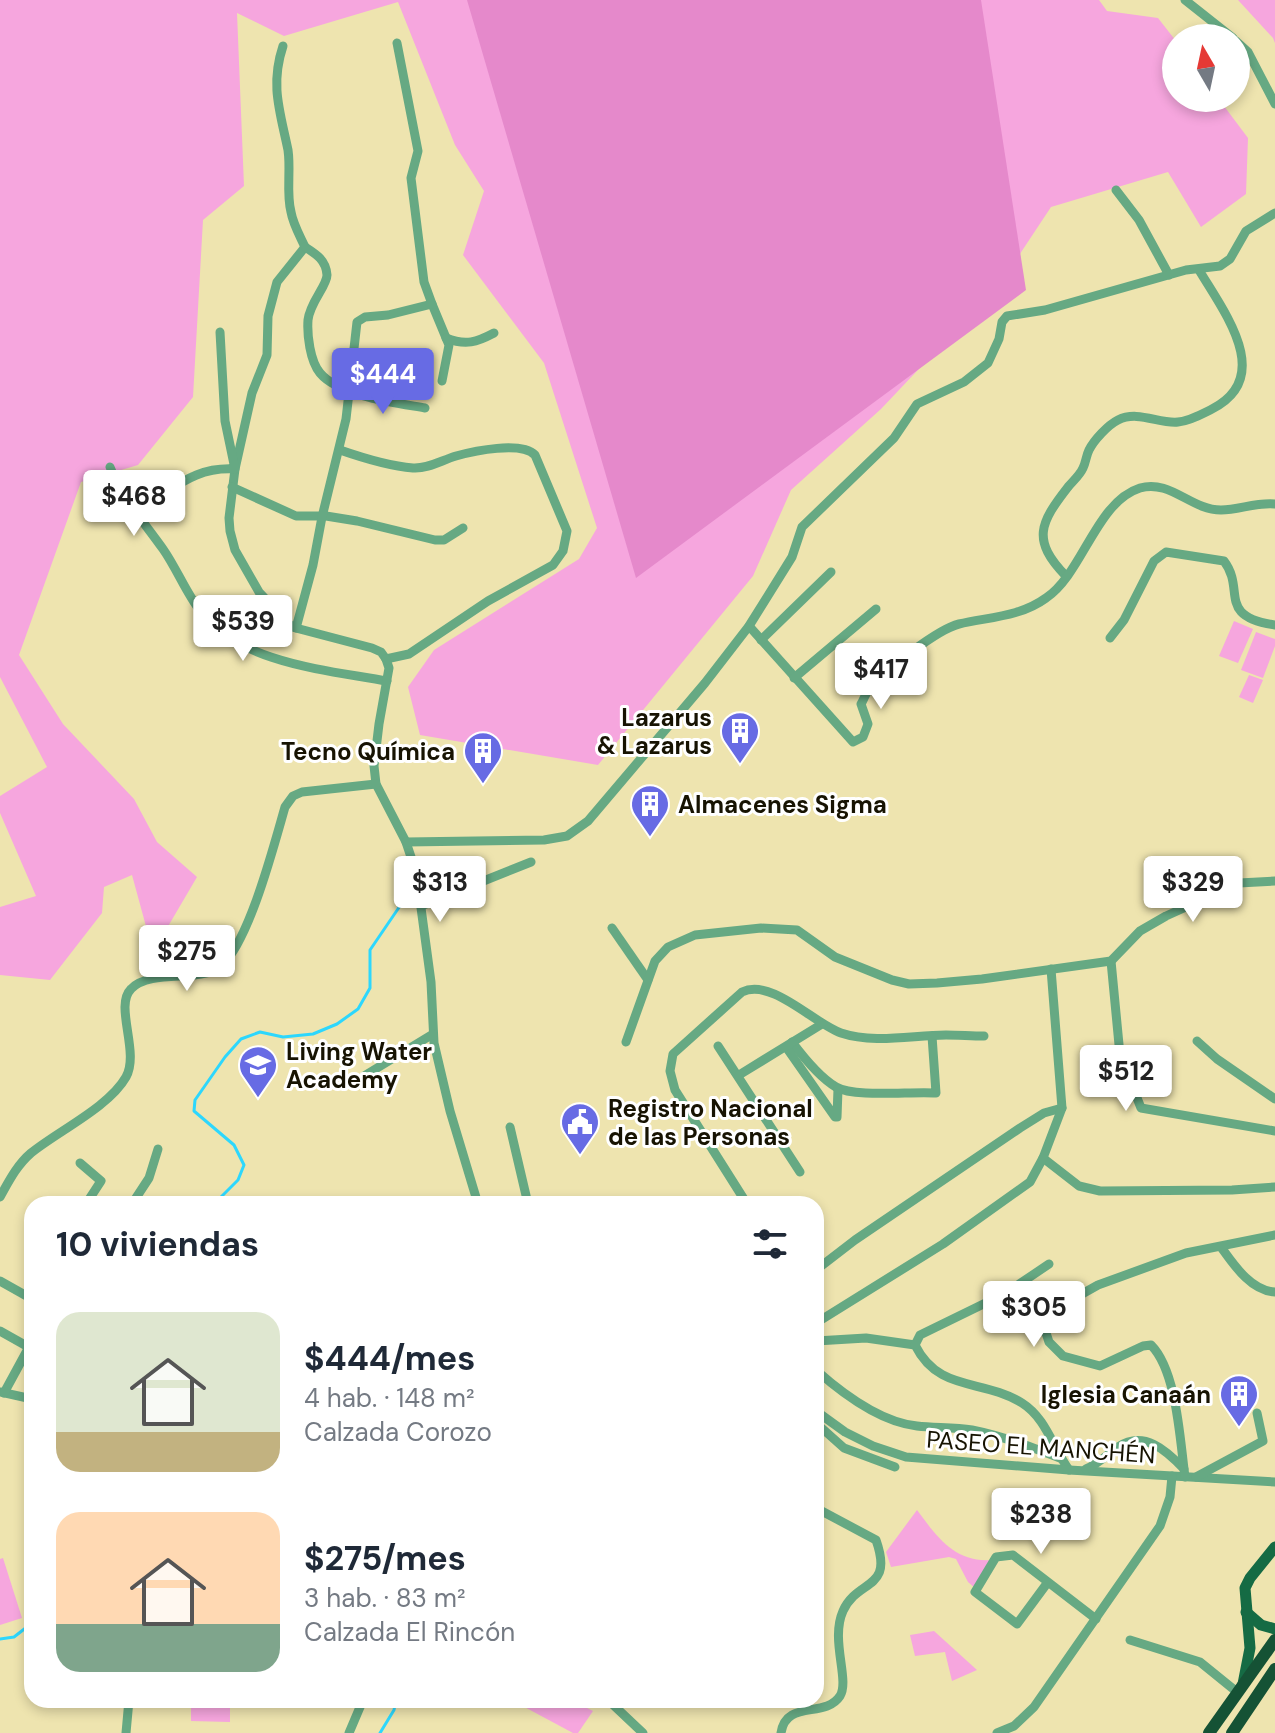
<!DOCTYPE html>
<html lang="es">
<head>
<meta charset="utf-8">
<style>
	:root { --surface:#fff; --page:#f2f2f3; --text:#1f2937; --muted:#747a83; --accent:#676be4 }
	body { margin:0; font-family:"DM Sans",sans-serif; background:var(--page); color:var(--text); height:100vh; display:flex; flex-direction:column; font-size:30px; white-space:nowrap }
	* { box-sizing:border-box; margin:0 }
	p { font-size:26px; color:var(--muted) }
	.icon { flex:none; width:44px; height:44px; fill:none; stroke:currentColor; stroke-width:2; stroke-linecap:round; stroke-linejoin:round }
	.map { position:relative; flex:1; overflow:hidden }
	.panel { position:absolute; left:24px; top:1196px; width:800px; height:512px; display:flex; flex-direction:column; background:var(--surface); border-radius:24px; box-shadow:0 4px 12px #0003 }
	.panel>* { flex:none }
	.needle { width:52px; rotate:351deg }
	.controls { position:absolute; left:1162px; top:24px; display:grid; gap:16px }
	.controls a { display:grid; place-items:center; width:88px; height:88px; border-radius:50%; background:var(--surface); box-shadow:0 4px 12px #0003; font-size:40px }
	.price { position:absolute; translate:-50% -68px; padding:0 18px; border-radius:8px; background:#fff; color:#222; font-size:26px; line-height:52px; filter:drop-shadow(0 2px 4px #0008) }
	.price::after { content:''; position:absolute; left:50%; top:48px; width:24px; height:18px; margin-left:-12px; background:inherit; clip-path:polygon(0 0,100% 0,50% 100%) }
	.price.on { background:var(--accent); color:#fff }
	ul { padding:0; list-style:none }
	li { display:flex; align-items:center; gap:24px; height:200px; padding:0 32px }
	li span { display:grid; place-items:center; flex:none; width:224px; height:160px; border-radius:24px; color:#555 }
	li>.icon { margin-inline-start:auto }
	span .icon { width:96px; height:96px; fill:#fffc; stroke-width:1 }
	li b { font-size:34px }
	h2 { display:flex; justify-content:space-between; align-items:center; height:96px; padding:0 32px; font-size:34px }
	.map>svg:first-child { display:block }
	.green { fill:#f6a6de }
	.forest { fill:#e589cb }
	.lines { fill:none; stroke-linecap:round; stroke-linejoin:round }
	.stream { stroke:#2dd7fd; stroke-width:3 }
	.minor { stroke:#66a983; stroke-width:9 }
	.major { stroke:#156b44; stroke-width:11 }
	.highway { stroke:#155235; stroke-width:12 }
	.labels { text-anchor:middle; dominant-baseline:central; stroke-width:6; stroke-linejoin:round; paint-order:stroke }
	.poi-label { font-size:24px; font-weight:bold; fill:#171302; stroke:#fff; text-anchor:end }
	.street-label { font-size:24px; fill:#171302; stroke:#fff }
</style>
</head>
<body>
<div class="map">
<svg width="1275" height="1733" viewBox="0 0 1275 1733">
	<rect width="100%" height="100%" fill="#eee4af"/>
	<g class="green">
		<path d="M 0,0 L 1099,0 L 1107,11 L 1158,18 L 1176,41 L 1176,98 L 1218,98 L 1248,138 L 1246,194 L 1201,227 L 1168,172 L 1051,207 L 1002,281 L 881,409 L 791,490 L 753,576 L 598,765 L 420,735 L 408,687 L 434,650 L 579,559 L 597,528 L 544,363 L 463,255 L 484,191 L 455,145 L 398,2 L 284,36 L 237,13 L 244,186 L 203,220 L 193,397 L 138,465 L 81,482 L 19,655 L 63,724 L 134,799 L 157,842 L 197,877 L 153,952 L 132,875 L 104,887 L 102,913 L 50,980 L 0,975 L 0,907 L 36,896 L 0,813 L 0,796 L 47,767 L 0,677 Z"/>
		<path d="M 1238,0 L 1275,0 L 1275,43 L 1273,38 Z"/>
		<path d="M 1234,621 L 1253,629 L 1238,663 L 1219,656 Z"/>
		<path d="M 1256,632 L 1275,639 L 1275,646 L 1263,678 L 1241,670 Z"/>
		<path d="M 1249,675 L 1263,680 L 1253,703 L 1239,697 Z"/>
		<path d="M 917,1510 C 937,1537 955,1563 992,1560 L 975,1588 L 968,1582 L 956,1559 L 949,1557 L 891,1567 L 886,1552 Z"/>
		<path d="M 3,1558 L 22,1618 L 0,1625 L 0,1559 Z"/>
		<path d="M 934,1631 L 977,1670 L 952,1681 L 945,1652 L 915,1656 L 910,1635 Z"/>
		<path d="M 519,1700 L 571,1700 L 593,1711 L 578,1733 L 573,1733 L 517,1703 Z"/>
		<path d="M 191,1701 L 230,1701 L 230,1722 L 191,1721 Z"/>
	</g>
	<path class="forest" d="M 467,0 L 981,0 L 1026,290 L 636,578 Z"/>
	<g class="lines">
		<g class="stream">
			<path d="M 214,1204 L 238,1180 L 244,1165 L 234,1145 L 194,1111 L 195,1100 L 225,1057 L 241,1039 L 260,1032 L 283,1037 L 313,1034 L 337,1024 L 358,1009 L 370,988 L 370,950 L 402,903"/>
			<path d="M 0,1639 L 14,1637 L 32,1623"/>
			<path d="M 380,1733 L 394,1710 L 396,1700"/>
		</g>
		<g class="minor">
			<path d="M 1185,0 L 1233,38"/>
			<path d="M 1236,41 L 1248,52 L 1275,104"/>
			<path d="M 283,46 C 270,85 280,111 288,150 C 291,170 286,193 291,212 C 293,224 300,236 305,247"/>
			<path d="M 1116,190 L 1139,220 L 1169,275"/>
			<path d="M 305,247 L 277,282 L 268,316 L 267,355 L 252,393 L 235,469 L 229,518 L 230,531 L 235,550 L 259,592 L 292,627 L 372,648 L 381,652 L 386,659"/>
			<path d="M 305,247 C 316,254 326,260 327,275 C 327,286 310,302 308,320 C 307,335 310,361 320,373 C 339,396 397,403 425,408"/>
			<path d="M 432,304 L 449,345 L 442,381"/>
			<path d="M 446,338 C 466,346 477,342 494,333"/>
			<path d="M 340,450 C 363,458 388,466 413,468 C 428,469 442,460 456,456 C 474,451 521,441 535,455 L 567,531 L 563,551 L 553,565 L 488,601 L 409,654 L 386,659"/>
			<path d="M 110,467 C 122,498 144,522 163,549 C 177,569 186,593 201,612 C 241,664 328,670 387,681"/>
			<path d="M 232,487 L 296,516 L 326,516 L 357,521 L 435,540 L 444,540 L 463,528"/>
			<path d="M 153,500 C 182,482 200,467 235,469 L 225,421 L 220,332"/>
			<path d="M 1066,576 C 1031,540 1040,523 1068,487 C 1073,481 1080,475 1083,468 C 1086,462 1086,456 1089,450 C 1094,440 1108,425 1118,420 C 1138,410 1159,424 1178,422 C 1190,421 1202,414 1212,409 C 1275,377 1224,312 1199,270"/>
			<path d="M 749,626 L 853,742 L 863,737 L 868,724 L 861,704 C 864,699 866,692 870,688 C 884,671 938,629 959,624 C 989,617 1020,617 1046,598 C 1083,573 1096,502 1140,488 C 1170,479 1191,510 1221,510 C 1239,510 1256,502 1275,504"/>
			<path d="M 296,628 L 313,565 L 322,517 L 346,419 L 357,322 L 365,317 L 388,315 L 432,304 L 424,282 L 411,178 L 418,151 L 397,43"/>
			<path d="M 1110,638 L 1124,620 L 1154,561 L 1166,552 L 1224,561 C 1246,590 1216,616 1275,625"/>
			<path d="M 761,640 L 831,572"/>
			<path d="M 386,659 L 389,668 L 379,724 L 374,766 L 376,784 L 406,842 L 412,860 L 419,893 L 431,982 L 434,1043 L 450,1111 L 478,1204"/>
			<path d="M 794,678 L 876,609"/>
			<path d="M 406,842 L 544,840 L 567,836 L 588,821 L 705,683 L 749,626 L 792,557 L 802,527 L 894,438 L 917,404 L 964,382 L 988,363 L 999,339 L 1002,322 L 1007,316 L 1045,310 L 1186,270 L 1220,266 L 1230,259 L 1246,231 L 1275,213"/>
			<path d="M 421,906 L 531,862"/>
			<path d="M 612,928 L 648,980"/>
			<path d="M 1111,961 L 1120,1055 L 1141,1108 L 1275,1131"/>
			<path d="M 1197,1041 L 1217,1059 L 1275,1099"/>
			<path d="M 626,1042 L 655,961 L 668,947 L 695,935 L 761,928 L 797,930 L 835,957 L 892,980 L 909,984 L 937,983 L 982,979 L 1111,961 L 1140,931 L 1166,916 L 1239,883 L 1275,881"/>
			<path d="M 792,1042 C 804,1058 819,1077 836,1087 C 855,1098 912,1091 936,1093 L 932,1036"/>
			<path d="M 718,1046 L 800,1172"/>
			<path d="M 786,1047 L 835,1117 L 837,1117 L 838,1089"/>
			<path d="M 739,1075 L 822,1024"/>
			<path d="M 364,1076 L 433,1034"/>
			<path d="M 510,1127 L 528,1204"/>
			<path d="M 1043,1158 L 1079,1186 L 1100,1191 L 1232,1190 L 1275,1187"/>
			<path d="M 80,1163 L 101,1181 L 86,1204"/>
			<path d="M 0,1197 C 9,1181 17,1165 31,1153 C 58,1131 109,1107 126,1077 C 140,1052 114,1006 131,989 C 146,973 181,978 201,974 C 208,973 217,970 223,964 C 250,938 274,845 285,807 L 293,796 L 302,792 L 376,784"/>
			<path d="M 132,1204 L 149,1178 L 158,1149"/>
			<path d="M 747,1204 L 675,1090 L 670,1071 L 673,1054 L 742,992 C 772,978 813,1023 841,1033 C 874,1044 913,1035 946,1035 C 959,1035 971,1036 984,1036"/>
			<path d="M 31,1245 L 32,1246"/>
			<path d="M 1221,1247 C 1234,1265 1251,1291 1275,1292"/>
			<path d="M 816,1270 L 855,1240 L 1020,1128 L 1044,1113 L 1062,1108"/>
			<path d="M 0,1281 L 32,1299"/>
			<path d="M 816,1323 L 943,1244 L 1030,1182 L 1043,1158 L 1062,1108 L 1051,969"/>
			<path d="M 0,1331 L 32,1349"/>
			<path d="M 816,1341 L 866,1338 L 915,1345 C 939,1393 982,1378 1022,1403 C 1046,1418 1053,1448 1069,1470"/>
			<path d="M 915,1345 L 920,1335 L 1006,1293 L 1049,1264"/>
			<path d="M 816,1370 C 843,1394 880,1422 917,1426 C 935,1428 954,1427 972,1430 C 1002,1436 1031,1447 1060,1458"/>
			<path d="M 0,1392 L 32,1399"/>
			<path d="M 4,1393 L 29,1347"/>
			<path d="M 816,1411 L 845,1432 L 873,1446 L 906,1457 L 1069,1470 L 1275,1482"/>
			<path d="M 816,1423 L 844,1448 L 895,1467"/>
			<path d="M 1086,1469 C 1098,1464 1107,1455 1118,1447 C 1144,1430 1166,1450 1184,1469"/>
			<path d="M 1185,1477 C 1180,1441 1177,1371 1151,1345 L 1143,1346 L 1100,1366 L 1063,1356 L 1049,1342 L 1045,1330 L 1048,1319 L 1057,1308 L 1098,1285 L 1186,1253 L 1275,1235"/>
			<path d="M 1196,1477 L 1263,1441 L 1257,1413"/>
			<path d="M 1048,1582 L 1017,1624 L 975,1592 L 996,1557 L 1013,1555 L 1096,1619"/>
			<path d="M 1130,1640 L 1200,1662 L 1237,1692"/>
			<path d="M 608,1700 L 643,1733"/>
			<path d="M 126,1733 L 129,1700"/>
			<path d="M 349,1733 L 363,1700"/>
			<path d="M 781,1733 C 786,1699 825,1719 840,1696 C 850,1680 830,1640 843,1611 C 858,1578 894,1591 876,1540 L 816,1508"/>
			<path d="M 997,1733 L 1014,1726 L 1034,1707 L 1160,1526 L 1170,1497 L 1172,1476"/>
		</g>
		<g class="major">
			<path d="M 1246,1612 L 1261,1625 L 1275,1629"/>
			<path d="M 1243,1684 L 1250,1648 L 1245,1588 L 1250,1578 L 1275,1547"/>
		</g>
		<g class="highway">
			<path d="M 1209,1733 L 1275,1640"/>
			<path d="M 1232,1733 L 1275,1669"/>
		</g>
	</g>
	<defs>
		<symbol id="building-pin" viewBox="-11 -11 22 30"><path d="M0 17L-7.5 6A9.5 9.5 0 1 1 7.5 6Z" fill="#676be4" stroke="#fff"/><path d="M-4-6H4V6H1V3H-1V6H-4ZM-2.5-4.3h1.7v1.8h-1.7ZM.8-4.3h1.7v1.8H.8ZM-2.5-1h1.7V.8h-1.7ZM.8-1h1.7V.8H.8Z" fill="#fff"/></symbol>
		<symbol id="school-pin" viewBox="-11 -11 22 30"><path d="M0 17L-7.5 6A9.5 9.5 0 1 1 7.5 6Z" fill="#676be4" stroke="#fff"/><path d="M0-5L7-2L0 1L-7-2ZM-4 1L0 2.5L4 1V4Q0 6-4 4Z" fill="#fff"/></symbol>
		<symbol id="civic-pin" viewBox="-11 -11 22 30"><path d="M0 17L-7.5 6A9.5 9.5 0 1 1 7.5 6Z" fill="#676be4" stroke="#fff"/><path d="M-.6-6.5H3V-4.5H.6V-3L4-1V1h2V6H-6V1h2V-1L-.6-3ZM-1.2 2.5V6h2.4V2.5Z" fill="#fff"/></symbol>
	</defs>
	<g fill-rule="evenodd">
		<use href="#building-pin" x="718" y="709" width="44" height="60"/>
		<use href="#building-pin" x="461" y="729" width="44" height="60"/>
		<use href="#building-pin" x="628" y="782" width="44" height="60"/>
		<use href="#school-pin" x="236" y="1043" width="44" height="60"/>
		<use href="#civic-pin" x="558" y="1100" width="44" height="60"/>
		<use href="#building-pin" x="1217" y="1372" width="44" height="60"/>
	</g>
	<g class="labels">
		<g class="poi-label">
			<text x="712" y="717">Lazarus<tspan x="712" dy="28">&amp; Lazarus</tspan></text>
			<text x="455" y="751">Tecno Química</text>
			<text x="678" y="804" text-anchor="start">Almacenes Sigma</text>
			<text x="286" y="1051" text-anchor="start">Living Water<tspan x="286" dy="28">Academy</tspan></text>
			<text x="608" y="1108" text-anchor="start">Registro Nacional<tspan x="608" dy="28">de las Personas</tspan></text>
			<text x="1211" y="1394">Iglesia Canaán</text>
		</g>
		<g class="street-label">
			<text transform="translate(1041 1447) rotate(4)">PASEO EL MANCHÉN</text>
		</g>
	</g>
</svg>
<div class="controls">
<a><svg class="needle" viewBox="-14 -14 28 28"><path d="M0-13l5 13h-10z" fill="#e53935"/><path d="M0 13l5-13h-10z" fill="#747a83"/></svg></a>
</div>
<b class="price on" style="left:383px;top:416px">$444</b>
<b class="price" style="left:134px;top:538px">$468</b>
<b class="price" style="left:243px;top:663px">$539</b>
<b class="price" style="left:881px;top:711px">$417</b>
<b class="price" style="left:440px;top:924px">$313</b>
<b class="price" style="left:1193px;top:924px">$329</b>
<b class="price" style="left:187px;top:993px">$275</b>
<b class="price" style="left:1126px;top:1113px">$512</b>
<b class="price" style="left:1034px;top:1349px">$305</b>
<b class="price" style="left:1041px;top:1556px">$238</b>
<section class="panel">
<h2>10 viviendas<svg class="icon" aria-label="filters" viewBox="0 0 24 24"><path d="M4 7h16M4 17h16"/><circle cx="9" cy="7" r="2"/><circle cx="15" cy="17" r="2"/></svg></h2>
<ul>
<li><span style="background:linear-gradient(#dfe7d0 75%,#c2b280 0)"><svg class="icon" aria-label="home" viewBox="0 0 24 24"><path d="M3 11l9-7 9 7M6 9v11h12V9"/></svg></span><div><b>$444/mes</b><p>4 hab. · 148 m²</p><p>Calzada Corozo</p></div></li>
<li><span style="background:linear-gradient(#ffd9b3 70%,#7fa58c 0)"><svg class="icon" aria-label="home" viewBox="0 0 24 24"><path d="M3 11l9-7 9 7M6 9v11h12V9"/></svg></span><div><b>$275/mes</b><p>3 hab. · 83 m²</p><p>Calzada El Rincón</p></div></li>
</ul>
</section>
</div>
</body>
</html>
